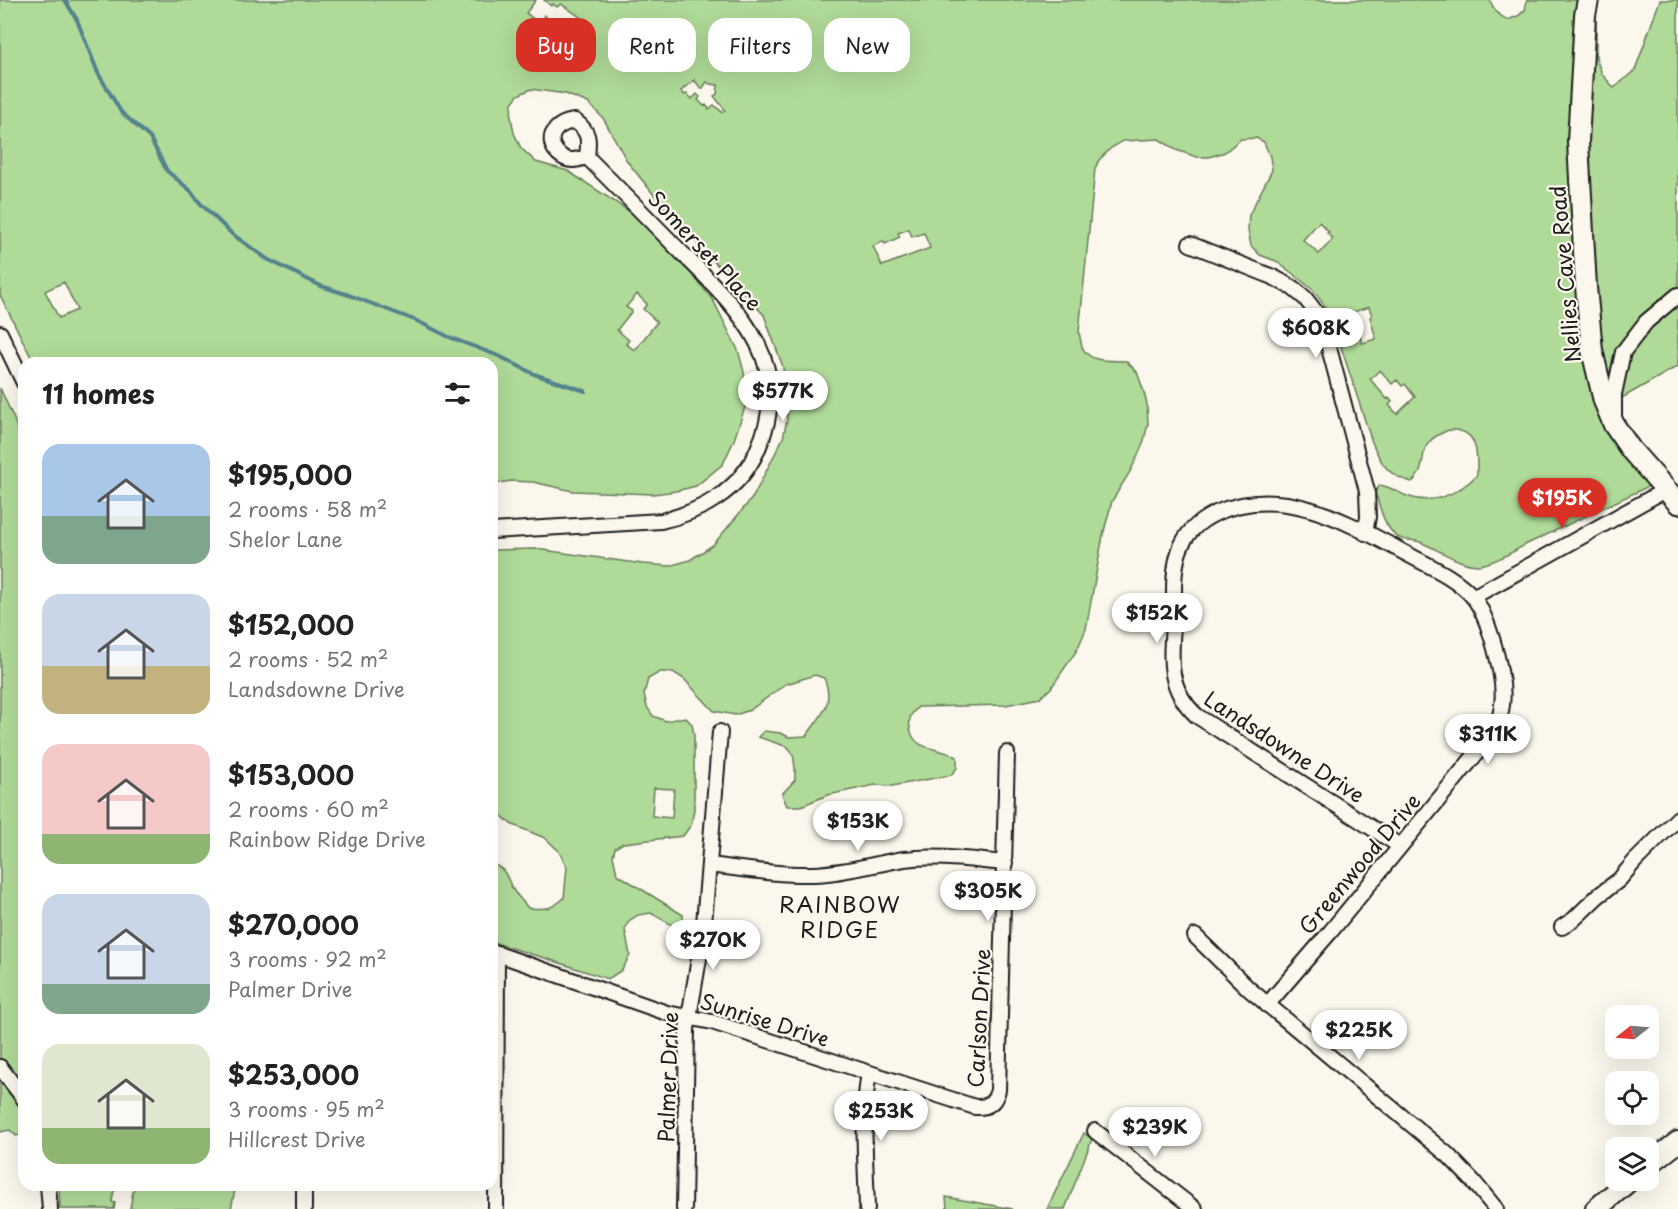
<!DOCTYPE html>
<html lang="en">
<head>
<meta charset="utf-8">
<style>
	:root { --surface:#fff; --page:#f6f6f6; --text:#222; --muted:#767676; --accent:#d93025 }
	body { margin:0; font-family:"Playpen Sans",sans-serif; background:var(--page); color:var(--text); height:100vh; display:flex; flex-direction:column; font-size:22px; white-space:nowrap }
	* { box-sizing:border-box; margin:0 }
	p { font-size:20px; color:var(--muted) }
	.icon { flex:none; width:33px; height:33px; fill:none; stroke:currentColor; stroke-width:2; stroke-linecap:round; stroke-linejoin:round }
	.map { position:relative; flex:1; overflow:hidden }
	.drawer { position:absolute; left:18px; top:357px; width:480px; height:834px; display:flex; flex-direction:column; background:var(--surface); border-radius:18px; box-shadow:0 6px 24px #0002 }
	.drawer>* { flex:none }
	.top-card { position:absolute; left:516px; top:18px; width:570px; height:54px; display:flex; gap:12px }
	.needle { width:39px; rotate:253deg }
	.tools { position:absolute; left:1605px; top:1005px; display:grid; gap:12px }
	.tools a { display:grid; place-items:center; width:54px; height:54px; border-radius:12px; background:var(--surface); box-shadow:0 6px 24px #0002; font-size:30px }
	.price { position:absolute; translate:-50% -51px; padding:0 14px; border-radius:21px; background:#fff; color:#222; font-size:20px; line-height:39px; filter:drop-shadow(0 2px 3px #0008) }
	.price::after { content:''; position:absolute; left:50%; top:36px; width:18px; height:14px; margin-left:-9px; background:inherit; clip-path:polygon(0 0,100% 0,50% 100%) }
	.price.current { background:var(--accent); color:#fff }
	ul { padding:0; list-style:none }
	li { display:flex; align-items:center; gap:18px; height:150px; padding:0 24px }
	li span { display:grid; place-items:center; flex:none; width:168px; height:120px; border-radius:18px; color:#555 }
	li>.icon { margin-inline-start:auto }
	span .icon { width:72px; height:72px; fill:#fffc; stroke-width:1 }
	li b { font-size:26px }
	h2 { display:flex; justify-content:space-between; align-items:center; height:72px; padding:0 24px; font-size:26px }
	.pill { padding:0 21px; border-radius:18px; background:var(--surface); box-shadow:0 6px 24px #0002; font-size:21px; line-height:54px }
	.pill.current { background:var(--accent); color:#fff }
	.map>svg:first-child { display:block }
	.green { fill:#b0da98; stroke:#667b5a; stroke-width:1.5; fill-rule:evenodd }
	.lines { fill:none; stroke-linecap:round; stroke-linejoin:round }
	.stream { stroke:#53838c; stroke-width:4 }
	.street-casing { stroke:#1c1c1c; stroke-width:18 }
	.secondary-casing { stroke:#1c1c1c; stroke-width:24 }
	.street { stroke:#fbf7ec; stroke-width:14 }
	.secondary { stroke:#fbf7ec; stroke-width:20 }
	.labels { text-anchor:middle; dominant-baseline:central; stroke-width:4.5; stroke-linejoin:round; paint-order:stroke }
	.street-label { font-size:21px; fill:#1c1c1c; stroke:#fbf7ec }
	.neighbourhood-label { font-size:22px; letter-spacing:1.5px; fill:#1c1c1c; stroke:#fbf7ec }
</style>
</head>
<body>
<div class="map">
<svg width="1678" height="1209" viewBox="0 0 1678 1209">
	<rect width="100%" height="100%" fill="#fbf7ec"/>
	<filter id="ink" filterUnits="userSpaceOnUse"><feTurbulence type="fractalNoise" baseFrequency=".0167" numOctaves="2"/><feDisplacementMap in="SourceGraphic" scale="12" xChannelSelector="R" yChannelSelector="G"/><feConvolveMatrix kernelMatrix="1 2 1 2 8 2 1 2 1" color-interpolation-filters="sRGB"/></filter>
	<g filter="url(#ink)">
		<g class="green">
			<path d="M 0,0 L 536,0 L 526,13 L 539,23 L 544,15 L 549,19 L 548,22 L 566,35 L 580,17 L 561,4 L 557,7 L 553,4 L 551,6 L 544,0 L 1490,0 C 1493,10 1499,16 1508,20 L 1518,16 L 1525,10 L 1527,0 L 1578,0 L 1596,22 L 1596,58 L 1602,74 L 1614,88 L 1635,70 L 1660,0 L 1678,0 L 1678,366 L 1620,399 C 1616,427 1637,445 1653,466 L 1647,487 L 1525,545 C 1513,552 1491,565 1477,565 C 1458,564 1438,549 1420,542 C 1412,539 1401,542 1394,534 C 1383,523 1380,507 1375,492 L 1380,485 C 1391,487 1397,492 1407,496 C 1432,506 1458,494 1477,475 C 1477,460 1479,435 1460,431 C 1454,429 1447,430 1442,433 C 1413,446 1431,466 1412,482 C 1388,476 1381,464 1372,442 L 1330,313 L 1313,290 L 1292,273 L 1276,261 L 1260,255 L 1251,246 L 1248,230 L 1249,215 L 1272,170 L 1270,157 L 1264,142 L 1256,138 L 1241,139 L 1225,152 L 1209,157 L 1197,157 L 1176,150 L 1159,139 L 1123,141 L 1111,148 L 1099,160 L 1095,169 L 1079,332 C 1080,337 1081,343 1082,347 C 1090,364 1111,360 1126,361 L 1137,372 L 1143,389 L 1147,404 L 1148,424 L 1143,444 L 1131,470 L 1112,501 L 1103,535 L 1086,629 L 1077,650 L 1051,688 L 1040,698 L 1006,705 L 918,707 C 911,714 908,718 910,728 C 914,753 940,746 957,757 L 957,768 L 951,775 L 892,786 L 875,785 L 828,795 L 801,806 L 787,806 L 782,794 L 795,780 L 795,768 L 793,754 L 788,747 L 758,737 L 764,731 L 780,733 L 789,737 L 806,736 C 821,716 835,704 824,678 L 815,675 L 786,684 L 750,710 L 735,715 L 714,711 L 684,679 L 673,672 L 660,672 L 648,679 L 644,694 L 647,707 L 653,716 L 666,721 L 685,717 L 692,724 L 694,735 L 694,810 L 691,825 L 683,836 L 623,843 L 615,848 L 613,856 L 617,874 L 683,915 L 683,922 L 679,929 L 651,913 L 638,915 L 629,921 L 625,930 L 630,955 L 622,970 L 608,979 L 551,960 L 492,942 L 492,864 C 508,869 506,879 514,891 C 518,897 524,902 528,908 C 545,909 551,910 564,898 L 567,867 L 558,850 L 545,838 L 511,824 L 492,807 L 492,550 L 536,549 L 643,564 L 669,566 L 690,560 L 713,545 L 753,497 L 783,438 L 787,419 L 783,367 L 764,315 L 666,210 L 627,161 L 603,118 L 588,103 L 566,94 L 531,89 L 518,95 L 512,103 L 511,117 L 514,133 L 521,148 L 536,162 L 568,171 L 635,215 L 683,263 L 713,300 L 738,350 L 744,372 L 746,404 L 734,440 L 723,464 L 696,486 L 676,491 L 653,494 L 573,491 L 533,482 L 511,481 L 492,484 L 492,363 L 34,363 L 0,295 ZM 694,80 L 702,89 L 707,82 L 710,84 L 718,85 L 717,94 L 714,96 L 725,110 L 722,112 L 714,105 L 709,109 L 706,105 L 704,106 L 698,100 L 700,97 L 697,94 L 692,99 L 687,94 L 685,95 L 681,91 ZM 1319,222 L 1329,232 L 1327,233 L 1333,239 L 1319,254 L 1303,240 ZM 909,229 L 912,237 L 924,233 L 930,248 L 882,266 L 873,246 L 883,241 L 885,244 L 900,237 L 898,233 ZM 64,282 L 77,310 L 59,318 L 45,291 ZM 637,294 L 647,304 L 643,309 L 657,322 L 635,350 L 626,344 L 629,340 L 617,330 L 632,311 L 626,307 ZM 1369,307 L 1372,316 L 1370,317 L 1376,339 L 1362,343 L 1353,312 ZM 1380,370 L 1392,384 L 1397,380 L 1402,386 L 1405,384 L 1415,397 L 1397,414 L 1389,405 L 1392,402 L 1389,398 L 1387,399 L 1370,379 ZM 654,788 L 674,789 L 672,818 L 652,816 Z"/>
			<path d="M 0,388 L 14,419 L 24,448 L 24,569 C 20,580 19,590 24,602 L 24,1134 L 16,1136 L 10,1130 L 0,1132 Z"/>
			<path d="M 1084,1133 L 1092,1139 L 1065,1209 L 1047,1209 Z"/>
			<path d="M 59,1185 L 117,1185 L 116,1190 L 114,1190 L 112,1202 L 115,1203 L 114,1209 L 60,1209 Z"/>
			<path d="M 130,1185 L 236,1185 L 231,1209 L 130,1209 L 134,1186 Z"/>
			<path d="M 946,1197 L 1013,1209 L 947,1209 Z"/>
		</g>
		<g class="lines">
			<path class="stream" d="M 65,0 L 77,20 L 98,73 L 121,112 L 150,138 L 167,171 L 191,191 L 200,203 L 232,234 L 267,259 L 321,286 L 349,295 L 417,321 L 449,337 L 501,357 L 534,374 L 585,391"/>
			<defs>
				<g id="street">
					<path d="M 575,121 C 590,132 589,140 587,157 C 583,158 577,160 572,160 C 560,160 546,144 554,132 C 559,124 567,122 575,121 Z"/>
					<path d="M 1190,244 L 1273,277 L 1293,288 L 1305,298 L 1315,311 L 1325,333 L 1367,491 L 1368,517 L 1365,533"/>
					<path d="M 0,333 L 24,383"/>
					<path d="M 1614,417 L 1614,394 L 1623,352 L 1646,322 L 1678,295"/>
					<path d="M 492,531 L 661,521 C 701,512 739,491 757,451 C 798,361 736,307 677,248 C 647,217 617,187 587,157"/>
					<path d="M 1473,597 L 1667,489"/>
					<path d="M 709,865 C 743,869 779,875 814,874 C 844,873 874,864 904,859 C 938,855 971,860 1005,863"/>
					<path d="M 1562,927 L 1573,920 L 1598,896 L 1619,880 L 1635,861 L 1678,818"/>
					<path d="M 1195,936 L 1249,989 L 1448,1155 L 1473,1181 L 1496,1209"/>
					<path d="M 492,952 L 667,1013 L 712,1022 L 975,1107 C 988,1108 995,1102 998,1090 L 1007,753"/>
					<path d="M 1267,1005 L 1331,931 L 1489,738 C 1496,728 1501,717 1502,705 C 1506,679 1489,617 1473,597 C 1455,575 1420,562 1396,548 C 1340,518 1279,485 1216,513 C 1199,521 1185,533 1179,552 C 1173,570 1174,591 1174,610 C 1172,652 1163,685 1197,716 L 1400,846"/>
					<path d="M 0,1067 L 24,1099"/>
					<path d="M 1095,1131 L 1195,1209"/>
					<path d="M 48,1185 L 50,1209"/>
					<path d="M 304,1209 L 304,1185"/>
					<path d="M 496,1209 L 497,953"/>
					<path d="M 684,1209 L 687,1029 L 703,935 L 720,732"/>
					<path d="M 867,1209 C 866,1164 861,1118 869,1073"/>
				</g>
				<g id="secondary">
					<path d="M 1588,0 L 1585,15 L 1578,142 L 1586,287 L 1592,350 L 1604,401 L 1614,425 L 1631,450 L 1678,503"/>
					<path d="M 1648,1165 L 1678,1142"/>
					<path d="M 1596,1209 L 1630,1180"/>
				</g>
			</defs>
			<use href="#street" class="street-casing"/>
			<use href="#secondary" class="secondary-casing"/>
			<use href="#street" class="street"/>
			<use href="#secondary" class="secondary"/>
		</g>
	</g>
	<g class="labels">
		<g class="street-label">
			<text transform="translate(706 250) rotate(47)">Somerset Place</text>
			<text transform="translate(1564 274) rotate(-95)">Nellies Cave Road</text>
			<text transform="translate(1285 746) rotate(33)">Landsdowne Drive</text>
			<text transform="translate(1359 863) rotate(-50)">Greenwood Drive</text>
			<text transform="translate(978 1018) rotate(-87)">Carlson Drive</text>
			<text transform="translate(765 1019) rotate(17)">Sunrise Drive</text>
			<text transform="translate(667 1077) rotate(-88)">Palmer Drive</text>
		</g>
		<g class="neighbourhood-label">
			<text x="840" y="903">RAINBOW<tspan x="840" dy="25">RIDGE</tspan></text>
		</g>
	</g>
</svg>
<div class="tools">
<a><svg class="needle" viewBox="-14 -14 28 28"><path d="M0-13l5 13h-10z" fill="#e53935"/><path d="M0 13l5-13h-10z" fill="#767676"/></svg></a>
<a><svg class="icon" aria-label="locate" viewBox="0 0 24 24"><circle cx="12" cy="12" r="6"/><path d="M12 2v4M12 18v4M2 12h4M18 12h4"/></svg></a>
<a><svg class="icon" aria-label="layers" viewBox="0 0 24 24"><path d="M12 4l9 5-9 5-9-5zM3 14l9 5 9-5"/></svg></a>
</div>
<b class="price" style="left:1316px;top:359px">$608K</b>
<b class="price" style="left:783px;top:422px">$577K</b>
<b class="price current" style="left:1562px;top:529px">$195K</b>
<b class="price" style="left:1157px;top:644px">$152K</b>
<b class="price" style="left:1488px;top:765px">$311K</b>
<b class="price" style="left:858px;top:852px">$153K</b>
<b class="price" style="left:988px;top:922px">$305K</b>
<b class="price" style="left:713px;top:971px">$270K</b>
<b class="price" style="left:1359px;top:1061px">$225K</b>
<b class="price" style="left:881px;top:1142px">$253K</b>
<b class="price" style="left:1155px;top:1158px">$239K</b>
<div class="top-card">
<a class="pill current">Buy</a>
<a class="pill">Rent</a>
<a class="pill">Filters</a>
<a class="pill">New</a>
</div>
<section class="drawer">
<h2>11 homes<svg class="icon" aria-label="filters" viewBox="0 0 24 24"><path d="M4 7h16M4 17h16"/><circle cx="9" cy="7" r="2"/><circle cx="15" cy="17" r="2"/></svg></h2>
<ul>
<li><span style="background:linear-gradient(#a9c7e8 60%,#7fa58c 0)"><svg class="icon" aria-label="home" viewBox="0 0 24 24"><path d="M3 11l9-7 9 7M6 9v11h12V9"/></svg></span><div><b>$195,000</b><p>2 rooms · 58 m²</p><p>Shelor Lane</p></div></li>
<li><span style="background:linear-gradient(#c9d6e8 60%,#c2b280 0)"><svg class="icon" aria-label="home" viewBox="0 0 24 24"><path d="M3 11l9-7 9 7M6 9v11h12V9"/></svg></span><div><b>$152,000</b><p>2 rooms · 52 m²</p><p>Landsdowne Drive</p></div></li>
<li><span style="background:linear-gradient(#f6c9c9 75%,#8fb573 0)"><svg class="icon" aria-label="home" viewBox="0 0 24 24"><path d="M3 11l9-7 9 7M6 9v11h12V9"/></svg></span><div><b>$153,000</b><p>2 rooms · 60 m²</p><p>Rainbow Ridge Drive</p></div></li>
<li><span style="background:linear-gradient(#c9d6e8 75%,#7fa58c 0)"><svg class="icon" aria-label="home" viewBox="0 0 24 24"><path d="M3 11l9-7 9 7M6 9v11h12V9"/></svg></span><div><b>$270,000</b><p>3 rooms · 92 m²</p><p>Palmer Drive</p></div></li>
<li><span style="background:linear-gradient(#dfe7d0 70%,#8fb573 0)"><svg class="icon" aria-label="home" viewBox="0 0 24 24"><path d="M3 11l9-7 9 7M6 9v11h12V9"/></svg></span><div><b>$253,000</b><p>3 rooms · 95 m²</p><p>Hillcrest Drive</p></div></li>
</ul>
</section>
</div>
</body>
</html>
